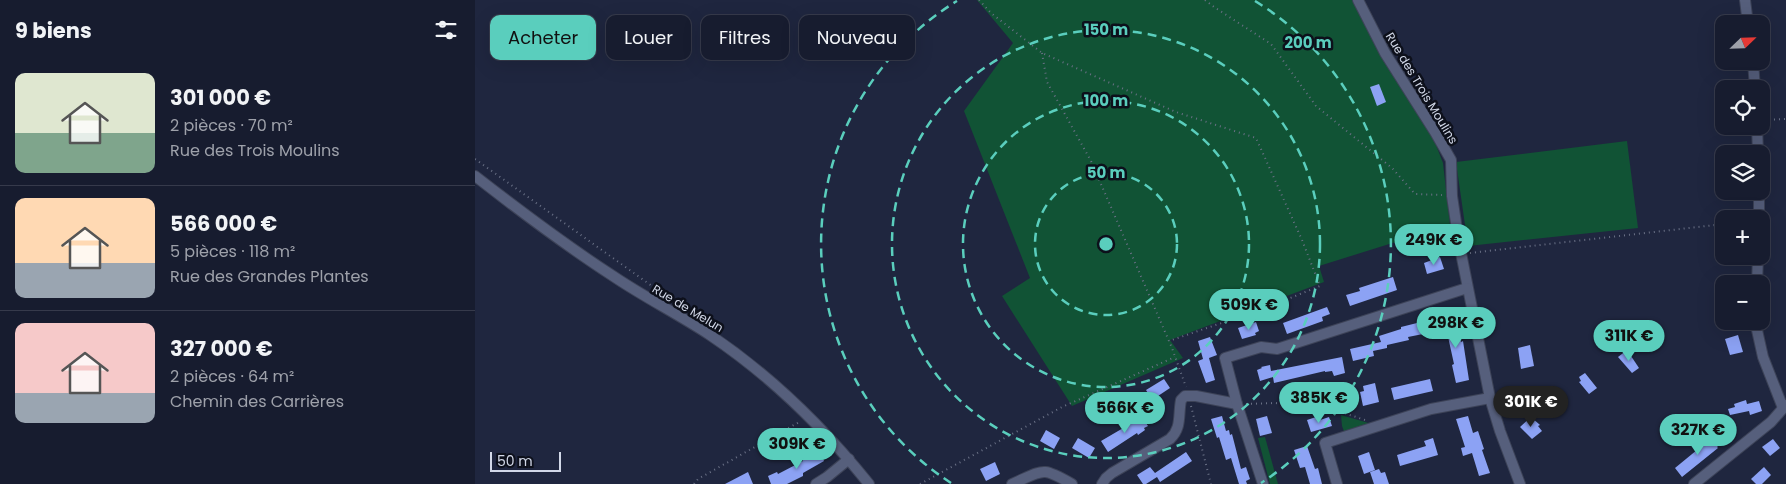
<!DOCTYPE html>
<html lang="fr">
<head>
<meta charset="utf-8">
<style>
	:root { --surface:#171c2f; --page:#202537; --text:#f1f3f6; --muted:#9ea1aa; --line:#363a4b; --accent:#5acebd }
	body { margin:0; font-family:Poppins,sans-serif; background:var(--page); color:var(--text); height:100vh; display:flex; flex-direction:column; font-size:19px; white-space:nowrap }
	* { box-sizing:border-box; margin:0 }
	p { font-size:16px; color:var(--muted) }
	.icon { flex:none; width:28px; height:28px; fill:none; stroke:currentColor; stroke-width:2; stroke-linecap:round; stroke-linejoin:round }
	.map { position:relative; flex:1; overflow:hidden }
	.details { display:flex; flex-direction:column; background:var(--surface); width:475px }
	.details>* { flex:none }
	.banner { position:absolute; left:15px; top:15px; width:475px; height:45px; display:flex; gap:10px }
	.needle { width:32px; rotate:67deg }
	.buttons { position:absolute; left:1240px; top:15px; display:grid; gap:10px }
	.buttons a { display:grid; place-items:center; width:55px; height:55px; border-radius:10px; background:var(--surface); box-shadow:0 5px 20px #0002,0 0 0 1px var(--line); font-size:25px }
	.scale { position:absolute; left:15px; bottom:12px; width:71px; box-sizing:border-box; padding-left:5px; border:2px solid #d2d8e8; border-top:0; font-size:14px; line-height:18px; white-space:nowrap; color:#d2d8e8; -webkit-text-stroke:4px #0d101b; paint-order:stroke }
	.price { position:absolute; translate:-50% -42px; padding:0 11px; border-radius:18px; background:var(--accent); color:#111; font-size:16px; line-height:32px; filter:drop-shadow(0 1px 2px #0008) }
	.price::after { content:''; position:absolute; left:50%; top:30px; width:15px; height:11px; margin-left:-8px; background:inherit; clip-path:polygon(0 0,100% 0,50% 100%) }
	.price.on { background:#222; color:#fff }
	ul { padding:0; list-style:none }
	li { display:flex; align-items:center; gap:15px; height:125px; padding:0 15px }
	li+li { border-top:1px solid var(--line) }
	li span { display:grid; place-items:center; flex:none; width:140px; height:100px; border-radius:10px; color:#555 }
	li>.icon { margin-inline-start:auto }
	span .icon { width:60px; height:60px; fill:#fffc; stroke-width:1 }
	li b { font-size:21px }
	h2 { display:flex; justify-content:space-between; align-items:center; height:60px; padding:0 15px; font-size:21px }
	.pill { padding:0 18px; border-radius:10px; background:var(--surface); box-shadow:0 5px 20px #0002,0 0 0 1px var(--line); font-size:18px; line-height:45px }
	.pill.on { background:var(--accent); color:#111 }
	main { display:flex; flex:1; min-height:0 }
	.map>svg:first-child { display:block }
	.green { fill:#115335 }
	.building { fill:#8ca2f4 }
	.lines { fill:none; stroke-linecap:round; stroke-linejoin:round }
	.minor-casing { stroke:#3d4358; stroke-width:12 }
	.path { stroke:#6a7186; stroke-width:2; stroke-dasharray:1 4; stroke-linecap:butt }
	.minor { stroke:#565f7c; stroke-width:10 }
	.ring { fill:none; stroke:#5acebd; stroke-width:2.5; stroke-dasharray:9 6 }
	.labels { text-anchor:middle; dominant-baseline:central; stroke-width:5; stroke-linejoin:round; paint-order:stroke }
	.street-label { font-size:12px; fill:#d2d8e8; stroke:#0d101b }
	.centre { fill:#5acebd; stroke:#0d101b; stroke-width:2.5 }
	.ring-label { font-size:15px; text-anchor:middle; font-weight:bold; fill:#5acebd; stroke:#0d101b; stroke-width:5; stroke-linejoin:round; paint-order:stroke }
</style>
</head>
<body>
<main>
<section class="details">
<h2>9 biens<svg class="icon" aria-label="filters" viewBox="0 0 24 24"><path d="M4 7h16M4 17h16"/><circle cx="9" cy="7" r="2"/><circle cx="15" cy="17" r="2"/></svg></h2>
<ul>
<li><span style="background:linear-gradient(#dfe7d0 60%,#7fa58c 0)"><svg class="icon" aria-label="home" viewBox="0 0 24 24"><path d="M3 11l9-7 9 7M6 9v11h12V9"/></svg></span><div><b>301 000 €</b><p>2 pièces · 70 m²</p><p>Rue des Trois Moulins</p></div></li>
<li><span style="background:linear-gradient(#ffd9b3 65%,#9aa5b1 0)"><svg class="icon" aria-label="home" viewBox="0 0 24 24"><path d="M3 11l9-7 9 7M6 9v11h12V9"/></svg></span><div><b>566 000 €</b><p>5 pièces · 118 m²</p><p>Rue des Grandes Plantes</p></div></li>
<li><span style="background:linear-gradient(#f6c9c9 70%,#9aa5b1 0)"><svg class="icon" aria-label="home" viewBox="0 0 24 24"><path d="M3 11l9-7 9 7M6 9v11h12V9"/></svg></span><div><b>327 000 €</b><p>2 pièces · 64 m²</p><p>Chemin des Carrières</p></div></li>
</ul>
</section>
<div class="map">
<svg width="1311" height="484" viewBox="0 0 1311 484">
	<rect width="100%" height="100%" fill="#1f263f"/>
	<g class="green">
		<path d="M 502,0 L 879,0 L 888,3 L 944,101 L 968,163 L 975,225 L 844,266 L 849,282 L 695,340 L 708,358 L 597,406 L 527,296 L 555,278 L 489,111 L 538,43 Z"/>
		<path d="M 1152,141 L 1163,228 L 993,246 L 981,162 Z"/>
		<path d="M 866,415 L 897,424 L 870,434 L 867,426 Z"/>
		<path d="M 790,437 L 803,484 L 795,484 L 783,438 Z"/>
	</g>
	<g class="building">
		<path d="M 904,84 L 911,102 L 902,106 L 895,87 Z"/>
		<path d="M 965,257 L 969,269 L 952,274 L 949,263 Z"/>
		<path d="M 918,277 L 922,290 L 875,306 L 871,295 L 885,291 L 884,288 Z"/>
		<path d="M 852,307 L 855,314 L 847,317 L 848,321 L 812,334 L 808,323 Z"/>
		<path d="M 979,313 L 984,336 L 985,336 L 986,342 L 988,341 L 994,380 L 981,383 L 977,365 L 979,364 L 972,332 L 970,332 L 967,316 Z"/>
		<path d="M 781,322 L 784,331 L 780,333 L 781,335 L 767,339 L 763,328 Z"/>
		<path d="M 946,322 L 948,334 L 933,337 L 934,340 L 912,345 L 912,348 L 898,351 L 899,356 L 878,361 L 875,349 L 906,342 L 904,336 L 926,329 L 926,327 Z"/>
		<path d="M 1263,335 L 1268,352 L 1255,355 L 1250,339 Z"/>
		<path d="M 735,337 L 742,355 L 734,358 L 740,380 L 731,383 L 723,361 L 728,359 L 723,341 Z"/>
		<path d="M 1055,345 L 1059,366 L 1046,369 L 1043,348 Z"/>
		<path d="M 1152,350 L 1164,368 L 1157,373 L 1143,357 Z"/>
		<path d="M 867,357 L 870,373 L 859,376 L 857,371 L 850,372 L 850,371 L 799,383 L 798,377 L 785,381 L 782,370 L 787,368 L 786,367 L 795,365 L 796,371 Z"/>
		<path d="M 1110,373 L 1122,388 L 1114,394 L 1104,382 L 1106,381 L 1104,377 Z"/>
		<path d="M 689,379 L 695,388 L 677,400 L 671,390 Z"/>
		<path d="M 955,379 L 958,391 L 919,400 L 916,388 Z"/>
		<path d="M 900,383 L 904,402 L 888,406 L 885,392 L 889,391 L 888,386 Z"/>
		<path d="M 1271,400 L 1272,404 L 1284,401 L 1287,411 L 1275,415 L 1274,411 L 1255,415 L 1253,409 L 1260,407 L 1259,404 Z"/>
		<path d="M 747,416 L 751,431 L 754,430 L 755,435 L 757,434 L 766,469 L 771,467 L 775,479 L 771,481 L 772,484 L 764,484 L 756,458 L 751,460 L 744,437 L 742,438 L 736,419 Z"/>
		<path d="M 792,416 L 797,433 L 785,436 L 781,419 Z"/>
		<path d="M 844,416 L 845,420 L 854,417 L 857,426 L 836,432 L 832,420 Z"/>
		<path d="M 993,416 L 998,433 L 1003,431 L 1009,449 L 1007,450 L 1015,473 L 1004,476 L 997,453 L 988,456 L 986,448 L 990,447 L 981,419 Z"/>
		<path d="M 667,417 L 673,426 L 669,428 L 670,430 L 663,435 L 662,433 L 633,452 L 626,441 Z"/>
		<path d="M 1056,417 L 1065,425 L 1063,426 L 1067,431 L 1057,439 L 1045,427 Z"/>
		<path d="M 571,430 L 585,438 L 579,449 L 565,441 Z"/>
		<path d="M 1239,436 L 1246,443 L 1242,447 L 1243,448 L 1207,477 L 1200,468 Z"/>
		<path d="M 603,438 L 620,448 L 614,458 L 597,448 Z"/>
		<path d="M 958,438 L 963,455 L 925,466 L 922,455 L 951,446 L 949,441 Z"/>
		<path d="M 1298,439 L 1305,448 L 1295,456 L 1287,447 Z"/>
		<path d="M 832,446 L 840,469 L 843,468 L 847,484 L 835,484 L 830,467 L 825,468 L 819,450 Z"/>
		<path d="M 344,450 L 349,461 L 328,473 L 328,476 L 312,484 L 296,484 L 293,476 L 302,472 L 303,474 L 328,461 L 327,458 Z"/>
		<path d="M 711,452 L 717,461 L 685,482 L 682,477 L 671,484 L 668,484 L 662,475 L 675,467 L 680,473 Z"/>
		<path d="M 894,452 L 900,470 L 889,474 L 883,456 Z"/>
		<path d="M 520,462 L 525,474 L 511,481 L 505,469 Z"/>
		<path d="M 1289,467 L 1296,475 L 1287,484 L 1281,484 L 1276,479 Z"/>
		<path d="M 904,469 L 906,473 L 910,472 L 914,484 L 899,484 L 895,472 Z"/>
		<path d="M 273,472 L 278,484 L 250,484 Z"/>
	</g>
	<g class="lines">
		<defs>
			<g id="minor">
				<path d="M 883,0 L 910,53 L 960,132 L 976,160 L 977,196 L 984,243 L 1015,398 L 1025,431 L 1045,484"/>
				<path d="M 1270,0 L 1273,24"/>
				<path d="M 1278,61 L 1280,89"/>
				<path d="M 1282,126 L 1283,154"/>
				<path d="M 0,176 C 45,211 90,245 138,276 C 169,297 203,314 235,335 C 296,376 348,427 394,484"/>
				<path d="M 1284,191 L 1284,219"/>
				<path d="M 1282,284 L 1283,256"/>
				<path d="M 1280,321 L 1288,357 L 1308,408"/>
				<path d="M 341,484 L 352,477 L 374,459"/>
				<path d="M 537,484 C 569,470 566,466 597,484"/>
				<path d="M 627,484 L 631,478 L 637,473 L 695,439 C 707,428 703,415 706,400 L 710,396 L 721,396 L 762,404"/>
				<path d="M 788,484 L 762,404 L 750,358 L 786,347 L 802,349 L 992,288"/>
				<path d="M 862,484 L 850,443 L 956,409 L 1015,398"/>
				<path d="M 1219,484 L 1296,422 L 1311,405"/>
			</g>
		</defs>
		<use href="#minor" class="minor-casing"/>
		<g class="path">
			<path d="M 504,0 L 516,13 L 567,53 L 701,112 L 781,138 L 827,240 L 845,286 L 793,307 L 694,341"/>
			<path d="M 730,0 L 739,7 L 796,44 L 841,106 L 917,168 L 940,194 L 967,195"/>
			<path d="M 567,53 L 572,82 L 616,161 L 697,348 L 711,387"/>
			<path d="M 1289,120 L 1311,119"/>
			<path d="M 0,159 L 195,299"/>
			<path d="M 995,253 L 1249,224"/>
			<path d="M 771,404 L 800,403 L 860,410 L 890,420"/>
			<path d="M 716,406 L 736,484"/>
			<path d="M 219,484 L 223,479 L 326,421"/>
			<path d="M 445,484 L 587,407 L 700,357"/>
		</g>
		<use href="#minor" class="minor"/>
	</g>
	<g class="ring">
		<circle cx="631" cy="244" r="71"/>
		<circle cx="631" cy="244" r="143"/>
		<circle cx="631" cy="244" r="214"/>
		<path d="M476 483A285 285 0 0 1 482 1M780 1A285 285 0 0 1 786 483"/>
	</g>
	<g class="labels">
		<g class="street-label">
			<text transform="translate(947 88) rotate(59)">Rue des Trois Moulins</text>
			<text transform="translate(213 308) rotate(31)">Rue de Melun</text>
		</g>
	</g>
	<circle cx="631" cy="244" r="8" class="centre"/>
	<g class="ring-label">
		<text x="631" y="35">150 m</text>
		<text x="833" y="48">200 m</text>
		<text x="631" y="106">100 m</text>
		<text x="631" y="178">50 m</text>
	</g>
</svg>
<div class="buttons">
<a><svg class="needle" viewBox="-14 -14 28 28"><path d="M0-13l5 13h-10z" fill="#e53935"/><path d="M0 13l5-13h-10z" fill="#9ea1aa"/></svg></a>
<a><svg class="icon" aria-label="locate" viewBox="0 0 24 24"><circle cx="12" cy="12" r="6"/><path d="M12 2v4M12 18v4M2 12h4M18 12h4"/></svg></a>
<a><svg class="icon" aria-label="layers" viewBox="0 0 24 24"><path d="M12 4l9 5-9 5-9-5zM3 14l9 5 9-5"/></svg></a>
<a>+</a>
<a>−</a>
</div>
<div class="scale">50 m</div>
<b class="price" style="left:959px;top:266px">249K €</b>
<b class="price" style="left:774px;top:331px">509K €</b>
<b class="price" style="left:981px;top:349px">298K €</b>
<b class="price" style="left:1154px;top:362px">311K €</b>
<b class="price" style="left:844px;top:424px">385K €</b>
<b class="price on" style="left:1056px;top:428px">301K €</b>
<b class="price" style="left:650px;top:434px">566K €</b>
<b class="price" style="left:1223px;top:456px">327K €</b>
<b class="price" style="left:322px;top:470px">309K €</b>
<div class="banner">
<a class="pill on">Acheter</a>
<a class="pill">Louer</a>
<a class="pill">Filtres</a>
<a class="pill">Nouveau</a>
</div>
</div>
</main>
</body>
</html>
